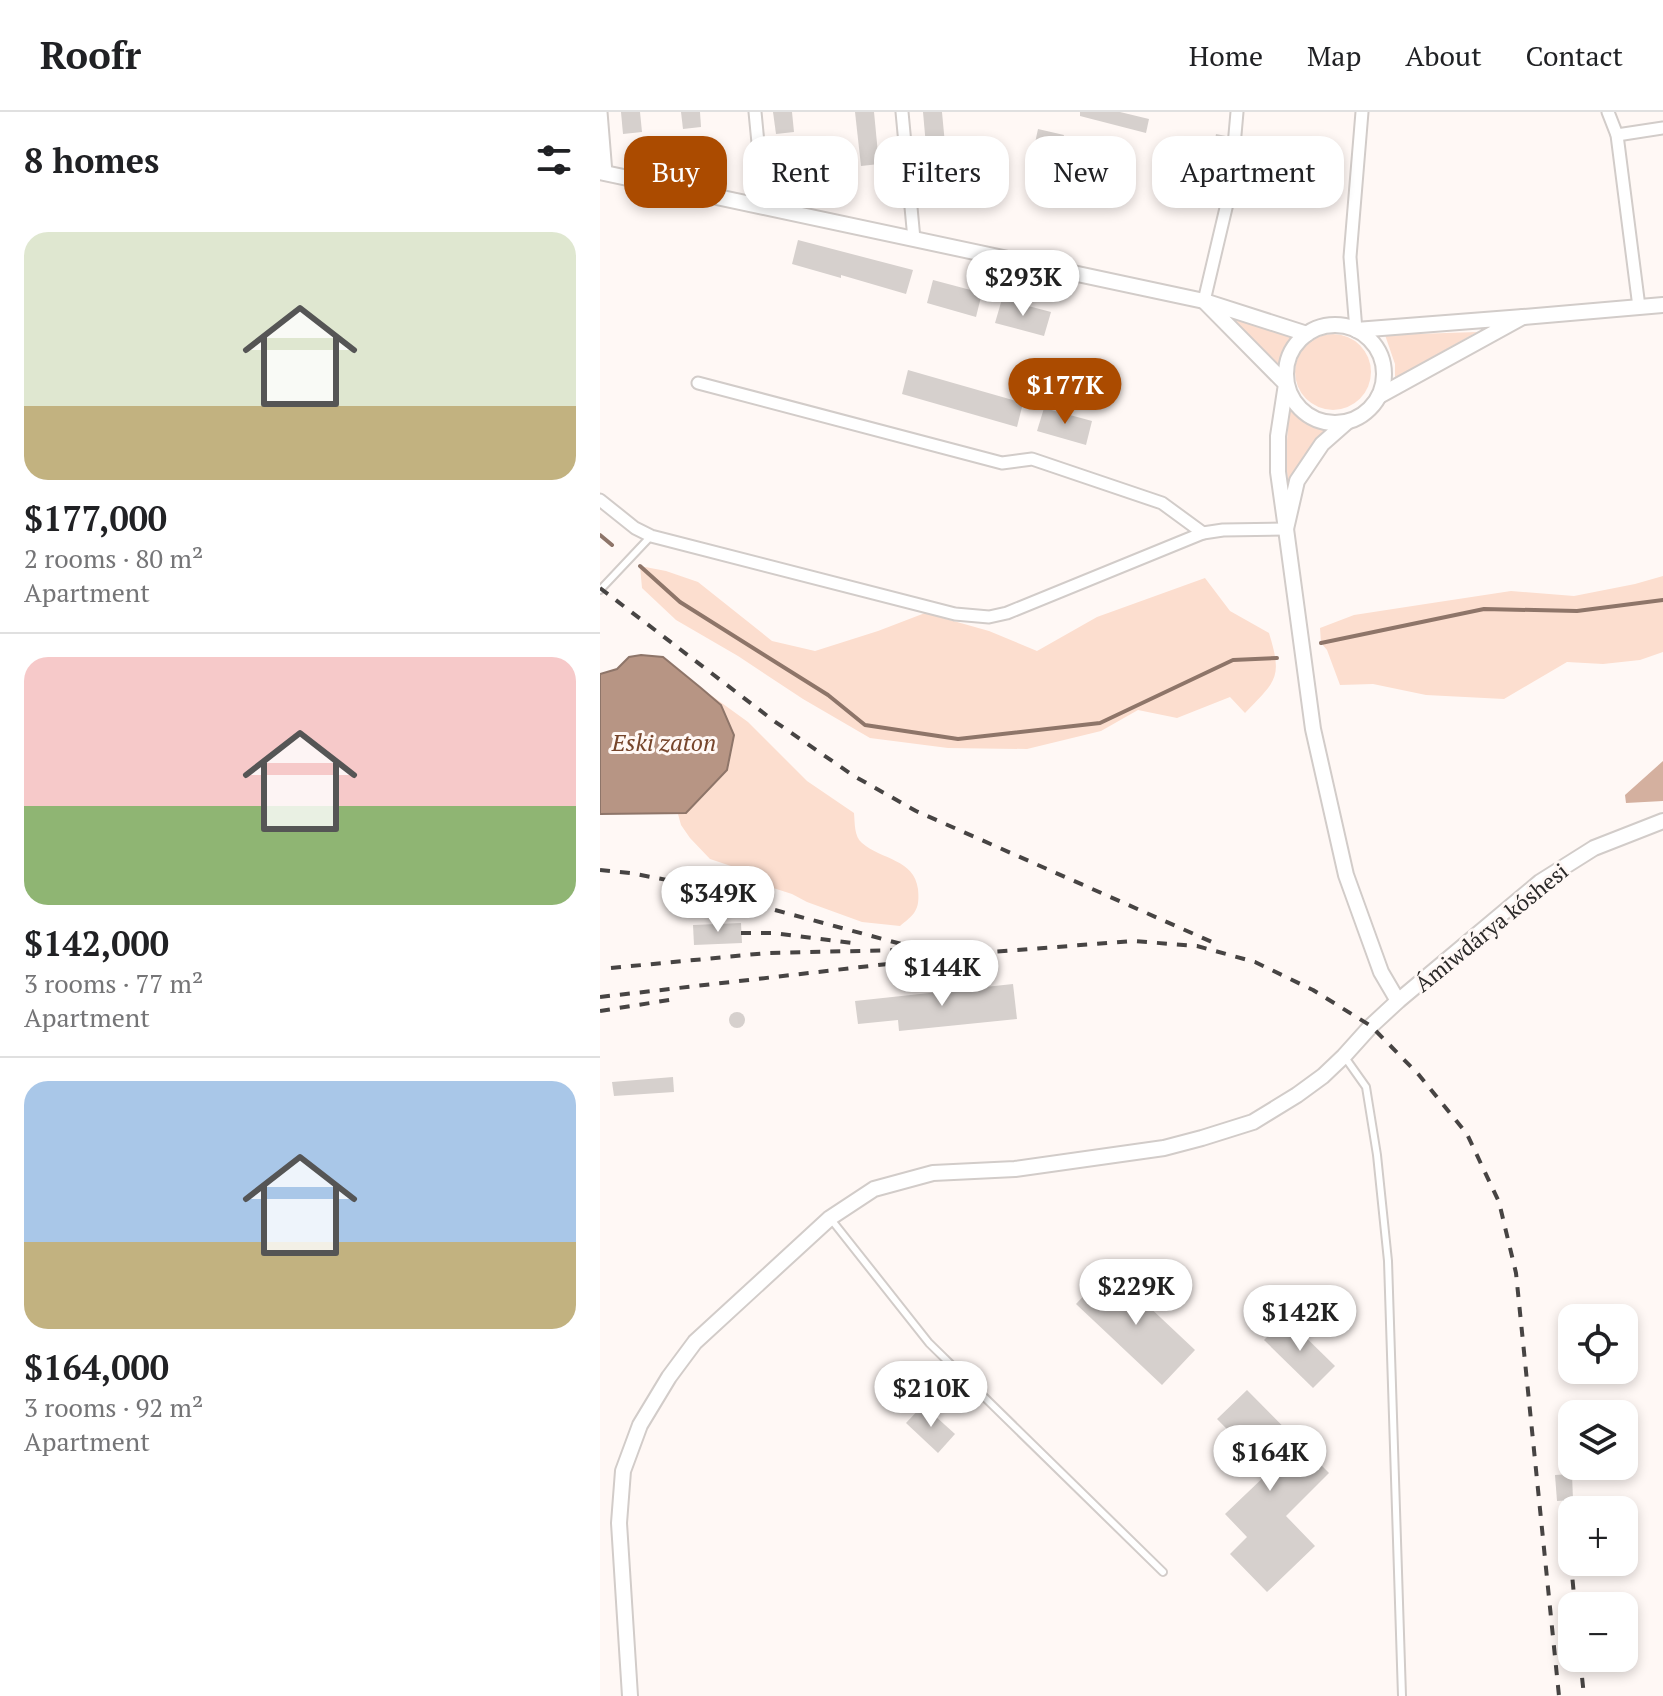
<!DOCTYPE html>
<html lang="en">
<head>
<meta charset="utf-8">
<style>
	:root { --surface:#fff; --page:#f2f2f2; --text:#202124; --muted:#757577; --line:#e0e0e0; --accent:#ab4b00 }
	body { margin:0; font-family:"PT Serif",serif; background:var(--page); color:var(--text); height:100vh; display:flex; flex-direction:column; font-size:30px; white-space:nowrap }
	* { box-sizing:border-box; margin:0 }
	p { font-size:26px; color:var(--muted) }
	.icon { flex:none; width:44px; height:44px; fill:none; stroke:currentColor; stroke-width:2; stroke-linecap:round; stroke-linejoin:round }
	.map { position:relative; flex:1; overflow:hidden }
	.sheet { display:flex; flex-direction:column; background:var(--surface); width:600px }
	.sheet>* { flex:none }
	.hud { position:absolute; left:24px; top:24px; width:760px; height:72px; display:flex; gap:16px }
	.fabs { position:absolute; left:958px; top:1192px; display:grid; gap:16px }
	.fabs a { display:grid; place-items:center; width:80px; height:80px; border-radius:16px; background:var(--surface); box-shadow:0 4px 12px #0003; font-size:40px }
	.price { position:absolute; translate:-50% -68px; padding:0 18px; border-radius:28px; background:#fff; color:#222; font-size:26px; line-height:52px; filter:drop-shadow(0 2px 4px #0008) }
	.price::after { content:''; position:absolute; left:50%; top:48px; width:24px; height:18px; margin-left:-12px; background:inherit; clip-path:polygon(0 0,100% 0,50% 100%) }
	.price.active { background:var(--accent); color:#fff }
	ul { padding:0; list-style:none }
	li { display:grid; align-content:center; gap:16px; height:424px; padding:0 24px }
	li+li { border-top:2px solid var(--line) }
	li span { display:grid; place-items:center; height:248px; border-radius:24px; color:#555 }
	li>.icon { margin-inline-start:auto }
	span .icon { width:144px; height:144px; fill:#fffc; stroke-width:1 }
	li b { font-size:34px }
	h2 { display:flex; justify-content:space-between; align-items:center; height:96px; padding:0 24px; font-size:34px }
	.tag { padding:0 28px; border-radius:24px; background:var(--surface); box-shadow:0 4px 12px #0003; font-size:28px; line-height:72px }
	.tag.active { background:var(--accent); color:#fff }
	header { display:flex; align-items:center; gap:48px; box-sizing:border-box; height:112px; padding:0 40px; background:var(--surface); border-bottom:2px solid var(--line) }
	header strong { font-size:38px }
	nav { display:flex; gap:44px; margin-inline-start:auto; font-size:28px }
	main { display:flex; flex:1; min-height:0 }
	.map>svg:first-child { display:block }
	.green { fill:#fcdecf }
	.forest { fill:#d4b09f }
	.water { fill:#b79584; stroke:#8e7569; stroke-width:2 }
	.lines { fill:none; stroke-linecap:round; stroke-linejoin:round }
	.stream { stroke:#8e7569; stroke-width:4 }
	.building { fill:#d6d0cd }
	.service-casing { stroke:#d2ccc9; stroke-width:10 }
	.minor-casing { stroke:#d2ccc9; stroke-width:15 }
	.tertiary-casing { stroke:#d2ccc9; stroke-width:18 }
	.service { stroke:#fff; stroke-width:6 }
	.minor { stroke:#fff; stroke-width:11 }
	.tertiary { stroke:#fff; stroke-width:14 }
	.rail { stroke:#474443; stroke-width:4; stroke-dasharray:10 10; stroke-linecap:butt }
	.labels { text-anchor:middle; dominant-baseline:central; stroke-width:6; stroke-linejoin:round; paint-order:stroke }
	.street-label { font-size:22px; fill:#2d2b2a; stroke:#fff8f5 }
	.water-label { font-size:24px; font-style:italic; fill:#76452b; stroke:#fff8f5 }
</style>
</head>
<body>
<header>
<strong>Roofr</strong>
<nav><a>Home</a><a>Map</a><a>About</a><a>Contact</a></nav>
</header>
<main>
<section class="sheet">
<h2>8 homes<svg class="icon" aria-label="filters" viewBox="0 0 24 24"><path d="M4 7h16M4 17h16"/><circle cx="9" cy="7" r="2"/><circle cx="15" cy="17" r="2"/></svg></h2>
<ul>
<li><span style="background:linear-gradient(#dfe7d0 70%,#c2b280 0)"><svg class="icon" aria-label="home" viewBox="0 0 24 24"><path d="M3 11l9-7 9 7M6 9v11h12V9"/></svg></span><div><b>$177,000</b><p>2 rooms · 80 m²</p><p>Apartment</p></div></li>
<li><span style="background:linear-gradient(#f6c9c9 60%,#8fb573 0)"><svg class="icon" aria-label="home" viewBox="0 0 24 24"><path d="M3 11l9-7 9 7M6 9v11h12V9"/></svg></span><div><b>$142,000</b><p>3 rooms · 77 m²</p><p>Apartment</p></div></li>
<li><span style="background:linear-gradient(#a9c7e8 65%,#c2b280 0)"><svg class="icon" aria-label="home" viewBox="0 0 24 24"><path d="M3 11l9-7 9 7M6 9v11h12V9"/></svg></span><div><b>$164,000</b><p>3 rooms · 92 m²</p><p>Apartment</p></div></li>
</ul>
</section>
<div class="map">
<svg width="1063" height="1584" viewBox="0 0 1063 1584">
	<rect width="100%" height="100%" fill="#fff8f5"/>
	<g class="green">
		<path d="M 627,201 L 697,223 C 688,234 683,244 680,258 Z"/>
		<path d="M 877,220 L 795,266 L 795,252 L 785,223 Z"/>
		<circle cx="733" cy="260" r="38"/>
		<path d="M 689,295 L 702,309 L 727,318 L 704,343 L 688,373 L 686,346 Z"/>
		<path d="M 40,454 L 66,459 L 98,470 L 172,529 L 215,539 L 278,519 L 325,501 L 389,519 L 437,539 L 497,505 L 605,466 L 630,499 L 669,521 C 683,567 676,568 645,601 L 630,585 L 577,606 L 538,598 L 501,619 L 427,637 L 348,636 L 270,626 L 203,587 L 138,544 L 76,508 L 42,476 Z"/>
		<path d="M 1063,464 L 1063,540 L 1040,548 L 1003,552 L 967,550 L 904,587 L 826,583 L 773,572 L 740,573 L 727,538 L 721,531 L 720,516 L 754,503 L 819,493 L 911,479 L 974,484 L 1035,472 Z"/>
		<path d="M 101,576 L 148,610 L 207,669 L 254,701 C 255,712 254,724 262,731 C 282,748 314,747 318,777 C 320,798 315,802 300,814 L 262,810 L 207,790 L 192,782 L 170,775 L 131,754 L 110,747 L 90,726 L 81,713 L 78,702 L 86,700 L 121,593 Z"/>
	</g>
	<path class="forest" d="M 1063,649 L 1063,689 L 1026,691 L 1025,683 Z"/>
	<path class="water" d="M 41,543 L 63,545 L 101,576 L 121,593 L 134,623 L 127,658 L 86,701 L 0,702 L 0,562 L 17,557 L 29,545 Z"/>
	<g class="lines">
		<g class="stream">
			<path d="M 0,423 L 12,433"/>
			<path d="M 40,454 L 80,490 L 228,583 L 265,613 L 358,627 L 500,611 L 633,548 L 677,546"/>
			<path d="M 721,531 L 884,497 L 977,499 L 1063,488"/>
		</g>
	</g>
	<g class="building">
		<path d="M 21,0 L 40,0 L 42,20 L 23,22 Z"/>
		<path d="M 81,0 L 100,0 L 101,15 L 83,17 Z"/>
		<path d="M 173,0 L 192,0 L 194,20 L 176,22 Z"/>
		<path d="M 255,0 L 274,0 L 279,52 L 261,54 Z"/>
		<path d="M 323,0 L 342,0 L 346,43 L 327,45 Z"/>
		<path d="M 480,0 L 520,0 L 549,7 L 546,21 L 480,4 Z"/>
		<path d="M 438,17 L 464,23 L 460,37 L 435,31 Z"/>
		<path d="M 616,22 L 626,24 L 624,51 L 611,49 Z"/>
		<path d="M 665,59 L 692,63 L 689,77 L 663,73 Z"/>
		<path d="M 715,66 L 741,70 L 739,84 L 713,80 Z"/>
		<path d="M 198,128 L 313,158 L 306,182 L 241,163 L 241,166 L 192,152 Z"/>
		<path d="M 333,168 L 382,181 L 376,205 L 327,191 Z"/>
		<path d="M 402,187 L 451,200 L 444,224 L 395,211 Z"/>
		<path d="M 308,258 L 423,291 L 417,315 L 302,282 Z"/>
		<path d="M 444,296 L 492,309 L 486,333 L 437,319 Z"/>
		<path d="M 141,811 L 142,831 L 94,833 L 93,813 Z"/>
		<path d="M 413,872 L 417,907 L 299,919 L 298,908 L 258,912 L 255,889 Z"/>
		<circle cx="137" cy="908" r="8"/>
		<path d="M 73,965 L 74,980 L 14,984 L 12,970 Z"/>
		<path d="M 509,1157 L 595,1238 L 562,1273 L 476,1192 Z"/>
		<path d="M 686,1206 L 735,1254 L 713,1276 L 664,1228 Z"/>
		<path d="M 647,1278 L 729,1361 L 686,1404 L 715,1434 L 667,1480 L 630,1442 L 647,1425 L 625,1402 L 669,1360 L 617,1307 Z"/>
		<path d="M 323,1293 L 355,1322 L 338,1341 L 306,1311 Z"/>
		<path d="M 972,1362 L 973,1388 L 957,1389 L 955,1363 Z"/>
	</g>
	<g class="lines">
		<defs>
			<g id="service">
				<path d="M 0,478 L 51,424"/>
				<path d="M 744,944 L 766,975 L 777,1043 L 788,1149 L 802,1584"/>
				<path d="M 230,1106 L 329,1231 L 563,1460"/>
			</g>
			<g id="minor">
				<path d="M 1,0 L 6,61"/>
				<path d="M 155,0 L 164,93"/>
				<path d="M 302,0 L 314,127"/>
				<path d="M 1008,0 L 1017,23 L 1039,195"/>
				<path d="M 1017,23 L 1063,16"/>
				<path d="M 604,189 L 630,79 L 637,0"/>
				<path d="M 756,218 L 750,145 L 762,0"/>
				<path d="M 98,271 L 402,351 L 432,347 L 562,391 L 603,421"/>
				<path d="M 0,388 L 35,416 L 51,424 L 355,502 L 389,505 L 407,501 L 603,421 L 623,418 L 686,417"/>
			</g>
			<g id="tertiary">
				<path d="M 0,60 L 604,189"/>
				<path d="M 923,205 L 1063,193"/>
				<circle cx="735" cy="262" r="49"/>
				<path d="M 756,218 L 923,205 L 779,284"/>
				<path d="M 707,222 L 604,189 L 686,272 L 678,324 L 678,360 L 686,417 L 697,369 L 722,332 L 747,310"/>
				<path d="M 686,417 L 713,617 L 746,763 L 781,860 L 798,889"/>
				<path d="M 30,1584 L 19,1411 L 23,1359 L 40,1313 L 69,1265 L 95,1230 L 230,1106 L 274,1077 L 333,1061 L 415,1057 L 564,1036 L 602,1026 L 653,1010 L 697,983 L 723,964 L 744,944 L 771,914 L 798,889 L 940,770 L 994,736 L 1063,709"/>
			</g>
		</defs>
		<use href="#service" class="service-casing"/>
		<use href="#minor" class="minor-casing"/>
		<use href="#tertiary" class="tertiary-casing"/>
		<use href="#service" class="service"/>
		<use href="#minor" class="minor"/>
		<use href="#tertiary" class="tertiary"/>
		<g class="rail">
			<path d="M 0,476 L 174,609 L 254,664 L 316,699 L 612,830"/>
			<path d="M 0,758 L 30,761 L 83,771 L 134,787 L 305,833 L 348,839"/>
			<path d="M 141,821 L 173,821 L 252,831"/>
			<path d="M 11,856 L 167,841 L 302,838"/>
			<path d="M 0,885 L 392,840 L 533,829 L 597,834 L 655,850 L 713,878 L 771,914 L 819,963 L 867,1022 L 899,1090 L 916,1161 L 959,1584"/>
			<path d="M 0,899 L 75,887"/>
			<path d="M 965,1388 L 975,1494"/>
			<path d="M 980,1546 L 984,1584"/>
		</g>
	</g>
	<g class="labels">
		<g class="street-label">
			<text transform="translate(891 815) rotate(-39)">Ámiwdárya kóshesi</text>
		</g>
		<g class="water-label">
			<text x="64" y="630">Eski zaton</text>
		</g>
	</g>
</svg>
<div class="fabs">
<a><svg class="icon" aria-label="locate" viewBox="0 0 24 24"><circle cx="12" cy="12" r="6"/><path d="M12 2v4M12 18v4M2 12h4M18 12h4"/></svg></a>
<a><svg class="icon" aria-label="layers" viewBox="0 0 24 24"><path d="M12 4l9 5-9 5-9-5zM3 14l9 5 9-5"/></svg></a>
<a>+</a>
<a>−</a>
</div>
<b class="price" style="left:423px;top:206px">$293K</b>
<b class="price active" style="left:465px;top:314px">$177K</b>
<b class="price" style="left:118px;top:822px">$349K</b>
<b class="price" style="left:342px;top:896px">$144K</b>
<b class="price" style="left:536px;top:1215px">$229K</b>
<b class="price" style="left:700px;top:1241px">$142K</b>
<b class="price" style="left:331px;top:1317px">$210K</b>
<b class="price" style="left:670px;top:1381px">$164K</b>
<div class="hud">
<a class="tag active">Buy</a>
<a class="tag">Rent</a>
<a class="tag">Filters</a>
<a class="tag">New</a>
<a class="tag">Apartment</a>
</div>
</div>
</main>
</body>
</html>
